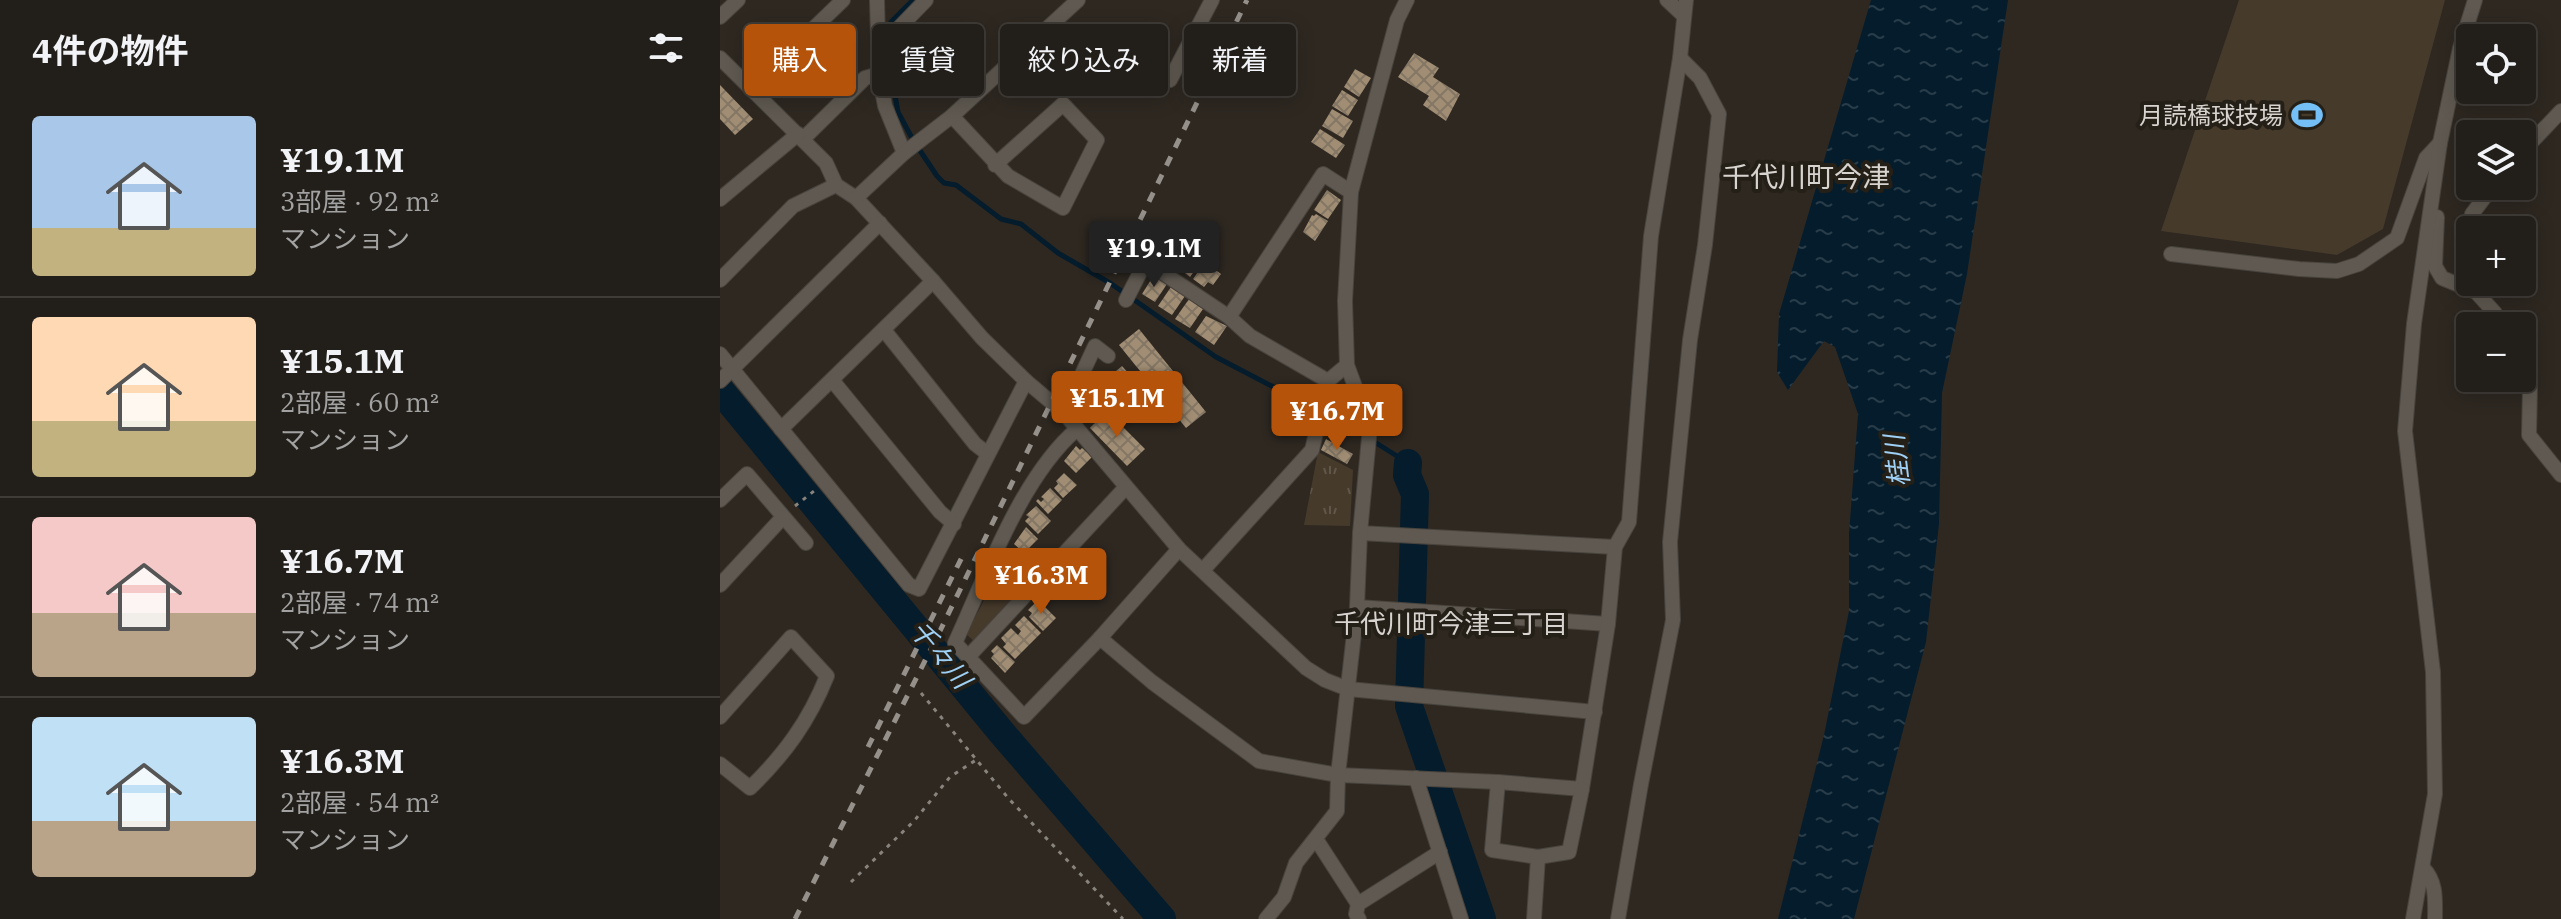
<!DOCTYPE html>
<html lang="ja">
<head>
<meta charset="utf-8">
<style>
	:root { --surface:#221e19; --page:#2a2722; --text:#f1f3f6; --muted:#a2a2a2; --line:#3f3c38; --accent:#b45309 }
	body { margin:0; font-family:"IBM Plex Serif","Noto Sans JP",serif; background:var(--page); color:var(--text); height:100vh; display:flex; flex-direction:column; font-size:30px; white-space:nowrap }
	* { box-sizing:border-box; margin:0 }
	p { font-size:26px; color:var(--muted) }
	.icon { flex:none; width:44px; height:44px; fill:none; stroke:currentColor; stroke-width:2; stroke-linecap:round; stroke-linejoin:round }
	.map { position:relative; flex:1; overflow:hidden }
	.drawer { display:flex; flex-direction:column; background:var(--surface); width:720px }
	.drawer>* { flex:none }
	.hud { position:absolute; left:24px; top:24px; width:760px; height:72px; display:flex; gap:16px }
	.fabs { position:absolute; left:1736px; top:24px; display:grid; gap:16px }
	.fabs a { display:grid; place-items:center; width:80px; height:80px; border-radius:8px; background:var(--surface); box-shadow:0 4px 20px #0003,0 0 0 2px var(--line); font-size:40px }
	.price { position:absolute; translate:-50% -68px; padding:0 18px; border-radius:8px; background:var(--accent); color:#fff; font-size:26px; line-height:52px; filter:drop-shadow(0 2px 4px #0008) }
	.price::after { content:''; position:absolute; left:50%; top:48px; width:24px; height:18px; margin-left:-12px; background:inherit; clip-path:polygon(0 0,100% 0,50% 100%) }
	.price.selected { background:#222; color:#fff }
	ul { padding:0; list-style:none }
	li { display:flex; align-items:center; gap:24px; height:200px; padding:0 32px }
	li+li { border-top:2px solid var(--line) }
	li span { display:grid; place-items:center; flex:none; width:224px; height:160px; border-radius:8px; color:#555 }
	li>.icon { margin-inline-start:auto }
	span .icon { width:96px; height:96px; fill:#fffc; stroke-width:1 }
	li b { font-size:34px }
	h2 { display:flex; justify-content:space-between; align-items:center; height:96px; padding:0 32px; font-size:34px }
	.tag { padding:0 28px; border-radius:8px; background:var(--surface); box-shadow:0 4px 20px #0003,0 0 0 2px var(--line); font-size:28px; line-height:72px }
	.tag.selected { background:var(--accent); color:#fff }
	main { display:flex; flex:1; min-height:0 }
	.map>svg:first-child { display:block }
	.grass { fill:#463a2b }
	.park { fill:url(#park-tufts) }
	.water { fill:url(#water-ripples) }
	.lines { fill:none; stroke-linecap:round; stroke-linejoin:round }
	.stream { stroke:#041c2c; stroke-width:5 }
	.river { stroke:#041c2c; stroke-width:28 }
	.building { fill:url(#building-cross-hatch) }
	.minor-casing { stroke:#48433d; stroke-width:16 }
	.path { stroke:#88837d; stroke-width:3; stroke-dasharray:4 6; stroke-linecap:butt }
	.minor { stroke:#5f5951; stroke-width:14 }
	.rail { stroke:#95908a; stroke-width:5; stroke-dasharray:10 10; stroke-linecap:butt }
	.labels { text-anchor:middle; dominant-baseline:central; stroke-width:8; stroke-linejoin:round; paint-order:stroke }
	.poi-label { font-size:24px; fill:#d7d3ce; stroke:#241f17; text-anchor:end }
	.water-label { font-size:26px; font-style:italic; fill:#9fd0f5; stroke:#241f17 }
	.neighbourhood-label { font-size:26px; fill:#d7d3ce; stroke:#241f17 }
	.quarter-label { font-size:28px; fill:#d7d3ce; stroke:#241f17 }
</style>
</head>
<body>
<main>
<section class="drawer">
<h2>4件の物件<svg class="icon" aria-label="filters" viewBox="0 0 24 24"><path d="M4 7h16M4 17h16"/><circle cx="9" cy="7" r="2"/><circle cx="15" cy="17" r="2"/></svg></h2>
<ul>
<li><span style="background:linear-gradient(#a9c7e8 70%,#c2b280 0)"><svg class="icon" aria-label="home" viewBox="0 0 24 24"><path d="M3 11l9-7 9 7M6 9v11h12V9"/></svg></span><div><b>¥19.1M</b><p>3部屋 · 92 m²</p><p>マンション</p></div></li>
<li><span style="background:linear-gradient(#ffd9b3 65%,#c2b280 0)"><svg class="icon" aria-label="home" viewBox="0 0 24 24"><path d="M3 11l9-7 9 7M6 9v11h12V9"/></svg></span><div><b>¥15.1M</b><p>2部屋 · 60 m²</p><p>マンション</p></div></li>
<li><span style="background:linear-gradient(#f6c9c9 60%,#b9a48a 0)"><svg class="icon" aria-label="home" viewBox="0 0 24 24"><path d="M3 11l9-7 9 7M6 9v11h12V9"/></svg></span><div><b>¥16.7M</b><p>2部屋 · 74 m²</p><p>マンション</p></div></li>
<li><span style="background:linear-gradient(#bfe0f5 65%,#b9a48a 0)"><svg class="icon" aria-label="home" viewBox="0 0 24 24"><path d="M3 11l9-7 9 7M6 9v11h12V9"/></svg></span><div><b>¥16.3M</b><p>2部屋 · 54 m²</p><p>マンション</p></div></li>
</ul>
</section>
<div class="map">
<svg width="1841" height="919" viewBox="0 0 1841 919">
	<defs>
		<pattern id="park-tufts" width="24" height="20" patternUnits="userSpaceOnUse" patternTransform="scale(2)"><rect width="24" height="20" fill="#463a2b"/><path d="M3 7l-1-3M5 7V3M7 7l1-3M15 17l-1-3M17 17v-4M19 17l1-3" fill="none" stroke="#605649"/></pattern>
		<pattern id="water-ripples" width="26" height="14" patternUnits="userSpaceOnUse" patternTransform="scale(2)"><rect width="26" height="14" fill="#041c2c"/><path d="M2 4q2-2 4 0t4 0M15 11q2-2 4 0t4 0" fill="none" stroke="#283c49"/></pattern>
		<pattern id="building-cross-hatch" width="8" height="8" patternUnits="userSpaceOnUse" patternTransform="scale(2)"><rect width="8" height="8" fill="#a08d74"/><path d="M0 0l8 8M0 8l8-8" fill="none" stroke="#837664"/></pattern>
	</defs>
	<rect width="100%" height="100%" fill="#2e2821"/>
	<path class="grass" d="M 1519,0 L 1725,0 L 1663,229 L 1617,255 L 1441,231 Z"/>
	<g class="park">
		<path d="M 598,452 L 633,470 L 630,526 L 584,525 Z"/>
		<path d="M 273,584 L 291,601 L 254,641 L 246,634 Z"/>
	</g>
	<path class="water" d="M 1151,0 L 1288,0 L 1247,274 L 1222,393 L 1219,524 L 1206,642 L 1134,919 L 1058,919 L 1104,735 L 1129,611 L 1129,534 L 1138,414 L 1115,347 L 1104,341 L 1068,390 L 1057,372 L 1059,314 Z"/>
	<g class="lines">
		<path class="stream" d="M 193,0 L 171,22 L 169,62 L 178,112 L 193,140 L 217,176 L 224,183 L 236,185 L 281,219 L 301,224 L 338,253 L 390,283 L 496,357 L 634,429 L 688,463"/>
		<g class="river">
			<path d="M 0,390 L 282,733 L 442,919"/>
			<path d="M 688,463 L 687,475 L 695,494 L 689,706 L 762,919"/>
		</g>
	</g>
	<g class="building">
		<path d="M 694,53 L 719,68 L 713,77 L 740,94 L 726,121 L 703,105 L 709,96 L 678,77 Z"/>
		<path d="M 635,69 L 651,78 L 639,97 L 624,87 Z"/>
		<path d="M 0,85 L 33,119 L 15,135 L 0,119 Z"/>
		<path d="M 622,90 L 638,100 L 628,116 L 612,106 Z"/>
		<path d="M 612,109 L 633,121 L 623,138 L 602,126 Z"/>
		<path d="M 600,129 L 625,145 L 616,158 L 591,142 Z"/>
		<path d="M 607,190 L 621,200 L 608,219 L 594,210 Z"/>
		<path d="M 596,214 L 608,221 L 595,241 L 583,232 L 592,215 L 594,216 Z"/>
		<path d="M 453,236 L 466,246 L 453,263 L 440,254 Z"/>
		<path d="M 469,249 L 483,259 L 470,277 L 456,266 Z"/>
		<path d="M 485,262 L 501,274 L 493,285 L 488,282 L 484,287 L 473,279 Z"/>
		<path d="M 434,275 L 447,284 L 435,302 L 422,294 Z"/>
		<path d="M 451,287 L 465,296 L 452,315 L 438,306 Z"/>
		<path d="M 469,299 L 483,309 L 470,328 L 455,319 Z"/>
		<path d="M 486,316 L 507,326 L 494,345 L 475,332 Z"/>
		<path d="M 419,329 L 486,412 L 466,428 L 399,345 Z"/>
		<path d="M 402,366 L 419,385 L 400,401 L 383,382 Z"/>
		<path d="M 375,391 L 386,403 L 374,415 L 369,411 L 372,409 L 366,402 Z"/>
		<path d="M 387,411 L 425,449 L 407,466 L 370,428 Z"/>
		<path d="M 606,439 L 633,454 L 627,464 L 601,450 Z"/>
		<path d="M 356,446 L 360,450 L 362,448 L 372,457 L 356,473 L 344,461 Z"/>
		<path d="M 344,473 L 357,485 L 343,498 L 334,488 L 338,484 L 336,481 Z"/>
		<path d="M 330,488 L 342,500 L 328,514 L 316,501 L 318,499 L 321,502 L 324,499 L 321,497 Z"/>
		<path d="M 316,506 L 331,521 L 318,534 L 305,521 L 309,517 L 306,515 Z"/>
		<path d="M 306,527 L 318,539 L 304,553 L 294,544 Z"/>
		<path d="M 292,556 L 301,566 L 282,584 L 276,577 L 284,570 L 281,566 Z"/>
		<path d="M 318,600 L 336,618 L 323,631 L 309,617 L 312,613 L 308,610 Z"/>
		<path d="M 304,616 L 321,633 L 295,659 L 283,647 L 286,644 L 281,638 L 291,628 L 298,635 L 301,631 L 295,625 Z"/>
		<path d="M 277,645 L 295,662 L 285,673 L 271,658 L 274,654 L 271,651 Z"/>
	</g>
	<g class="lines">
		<defs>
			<g id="minor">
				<path d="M 157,0 L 159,74 L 165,106 L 184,153"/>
				<path d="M 947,0 L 963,15"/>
				<path d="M 0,17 L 18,0"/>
				<path d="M 159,37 L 173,34 L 206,0"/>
				<path d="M 0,58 L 106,163 L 116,185 L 136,198 L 213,281 L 262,338 L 306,381 L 344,413 L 459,549 L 586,668 L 605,680 L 628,689 L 875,712"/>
				<path d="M 450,80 L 492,0"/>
				<path d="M 31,89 L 123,0"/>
				<path d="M 232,116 L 288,176 L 343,208 L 377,140 L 343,104 L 275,165"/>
				<path d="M 83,139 L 145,78 L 159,74"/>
				<path d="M 1802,152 L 1841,111"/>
				<path d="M 136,198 L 184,153 L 232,116 L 358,0"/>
				<path d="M 0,199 L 78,134"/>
				<path d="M 1717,217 L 1715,266 L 1722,278 L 1756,292 L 1775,313 L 1781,326"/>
				<path d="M 1451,254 L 1579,269 L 1617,271 L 1639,264 L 1677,238 L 1706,158 L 1720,143"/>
				<path d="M 425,261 L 509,317 L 530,336 L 608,381"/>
				<path d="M 0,280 L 73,206 L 116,185"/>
				<path d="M 1740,285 L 1752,214 L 1773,186"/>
				<path d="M 406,300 L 437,239"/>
				<path d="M 509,317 L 603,174 L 631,192"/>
				<path d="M 164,330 L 255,444 L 268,454"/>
				<path d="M 0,354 L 189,585 L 199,589 L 306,381"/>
				<path d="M 1802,371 L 1810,388 L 1809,435 L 1841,475"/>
				<path d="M 112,380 L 220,512 L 234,524"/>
				<path d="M 0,381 L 160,223"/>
				<path d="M 344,413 L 375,346 L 388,356"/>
				<path d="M 61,429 L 213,281"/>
				<path d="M 357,429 C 301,477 266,576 235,643 L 304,717 L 380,638 L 459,549"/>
				<path d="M 0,500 L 27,474 L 86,543"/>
				<path d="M 640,533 L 895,547"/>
				<path d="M 483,570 L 592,450 L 608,381 L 627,365"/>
				<path d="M 0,585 L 63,517"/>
				<path d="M 637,607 L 888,624"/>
				<path d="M 380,638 L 432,682 L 539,761 L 618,775 L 778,782 L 862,789 L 888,624 L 895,547 L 909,522 L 931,236 L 960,58 L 966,0"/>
				<path d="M 248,657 L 406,487"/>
				<path d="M 0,717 L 71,637 L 107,676 C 89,721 65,754 30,788 L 0,764"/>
				<path d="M 696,778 L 741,919"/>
				<path d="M 778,782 L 772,850 L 818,857 L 849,852 L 862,789"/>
				<path d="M 596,839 L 638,904"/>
				<path d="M 1703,868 C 1717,882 1715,900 1715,919"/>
				<path d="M 546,919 L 564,897 L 576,863 L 617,811 L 618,775 L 637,607 L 640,533 L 650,427 L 627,365 L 625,301 L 631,192 L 677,20 L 687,0"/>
				<path d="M 639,919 L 636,914 L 638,904 L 720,852"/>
				<path d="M 814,919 L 818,857"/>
				<path d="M 898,919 L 921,784 L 953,620 L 950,542 L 970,340 L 985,245 L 999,114 L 980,78 L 960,58"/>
				<path d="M 1693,919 L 1715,794 L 1713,672 L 1685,431 L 1694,324 L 1720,143 L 1740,48 L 1755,0"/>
			</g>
		</defs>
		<use href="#minor" class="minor-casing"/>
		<g class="path">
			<path d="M 75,506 L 94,491"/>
			<path d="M 201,693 L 289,799 L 403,919"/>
			<path d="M 131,882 L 194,821 L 230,777 L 256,760"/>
		</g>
		<use href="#minor" class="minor"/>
		<g class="rail">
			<path d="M 148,747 L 244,553"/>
			<path d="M 75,919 L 219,633 L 527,0"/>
		</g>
	</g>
	<defs>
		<symbol id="stadium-bare" viewBox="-9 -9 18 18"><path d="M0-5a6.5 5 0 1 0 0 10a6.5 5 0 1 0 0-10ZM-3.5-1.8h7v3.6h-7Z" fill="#74c0f6" stroke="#241f17" stroke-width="2.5" paint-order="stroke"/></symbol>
	</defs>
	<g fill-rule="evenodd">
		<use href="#stadium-bare" x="1565" y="93" width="44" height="44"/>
	</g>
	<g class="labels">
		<g class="poi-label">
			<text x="1563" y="115">月読橋球技場</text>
		</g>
		<g class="water-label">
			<text transform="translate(1176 461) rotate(-97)">桂川</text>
			<text transform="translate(221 654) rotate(50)">千々川</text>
		</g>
		<g class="neighbourhood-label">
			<text x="731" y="623">千代川町今津三丁目</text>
		</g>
		<g class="quarter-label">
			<text x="1086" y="176">千代川町今津</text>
		</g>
	</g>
</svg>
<div class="fabs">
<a><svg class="icon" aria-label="locate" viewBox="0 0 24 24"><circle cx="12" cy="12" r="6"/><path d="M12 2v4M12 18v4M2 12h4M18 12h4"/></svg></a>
<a><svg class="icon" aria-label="layers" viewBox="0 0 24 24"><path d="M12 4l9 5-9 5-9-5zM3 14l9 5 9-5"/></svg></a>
<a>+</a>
<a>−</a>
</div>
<b class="price selected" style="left:434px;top:289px">¥19.1M</b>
<b class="price" style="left:397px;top:439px">¥15.1M</b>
<b class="price" style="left:617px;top:452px">¥16.7M</b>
<b class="price" style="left:321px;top:616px">¥16.3M</b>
<div class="hud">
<a class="tag selected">購入</a>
<a class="tag">賃貸</a>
<a class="tag">絞り込み</a>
<a class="tag">新着</a>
</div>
</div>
</main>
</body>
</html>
